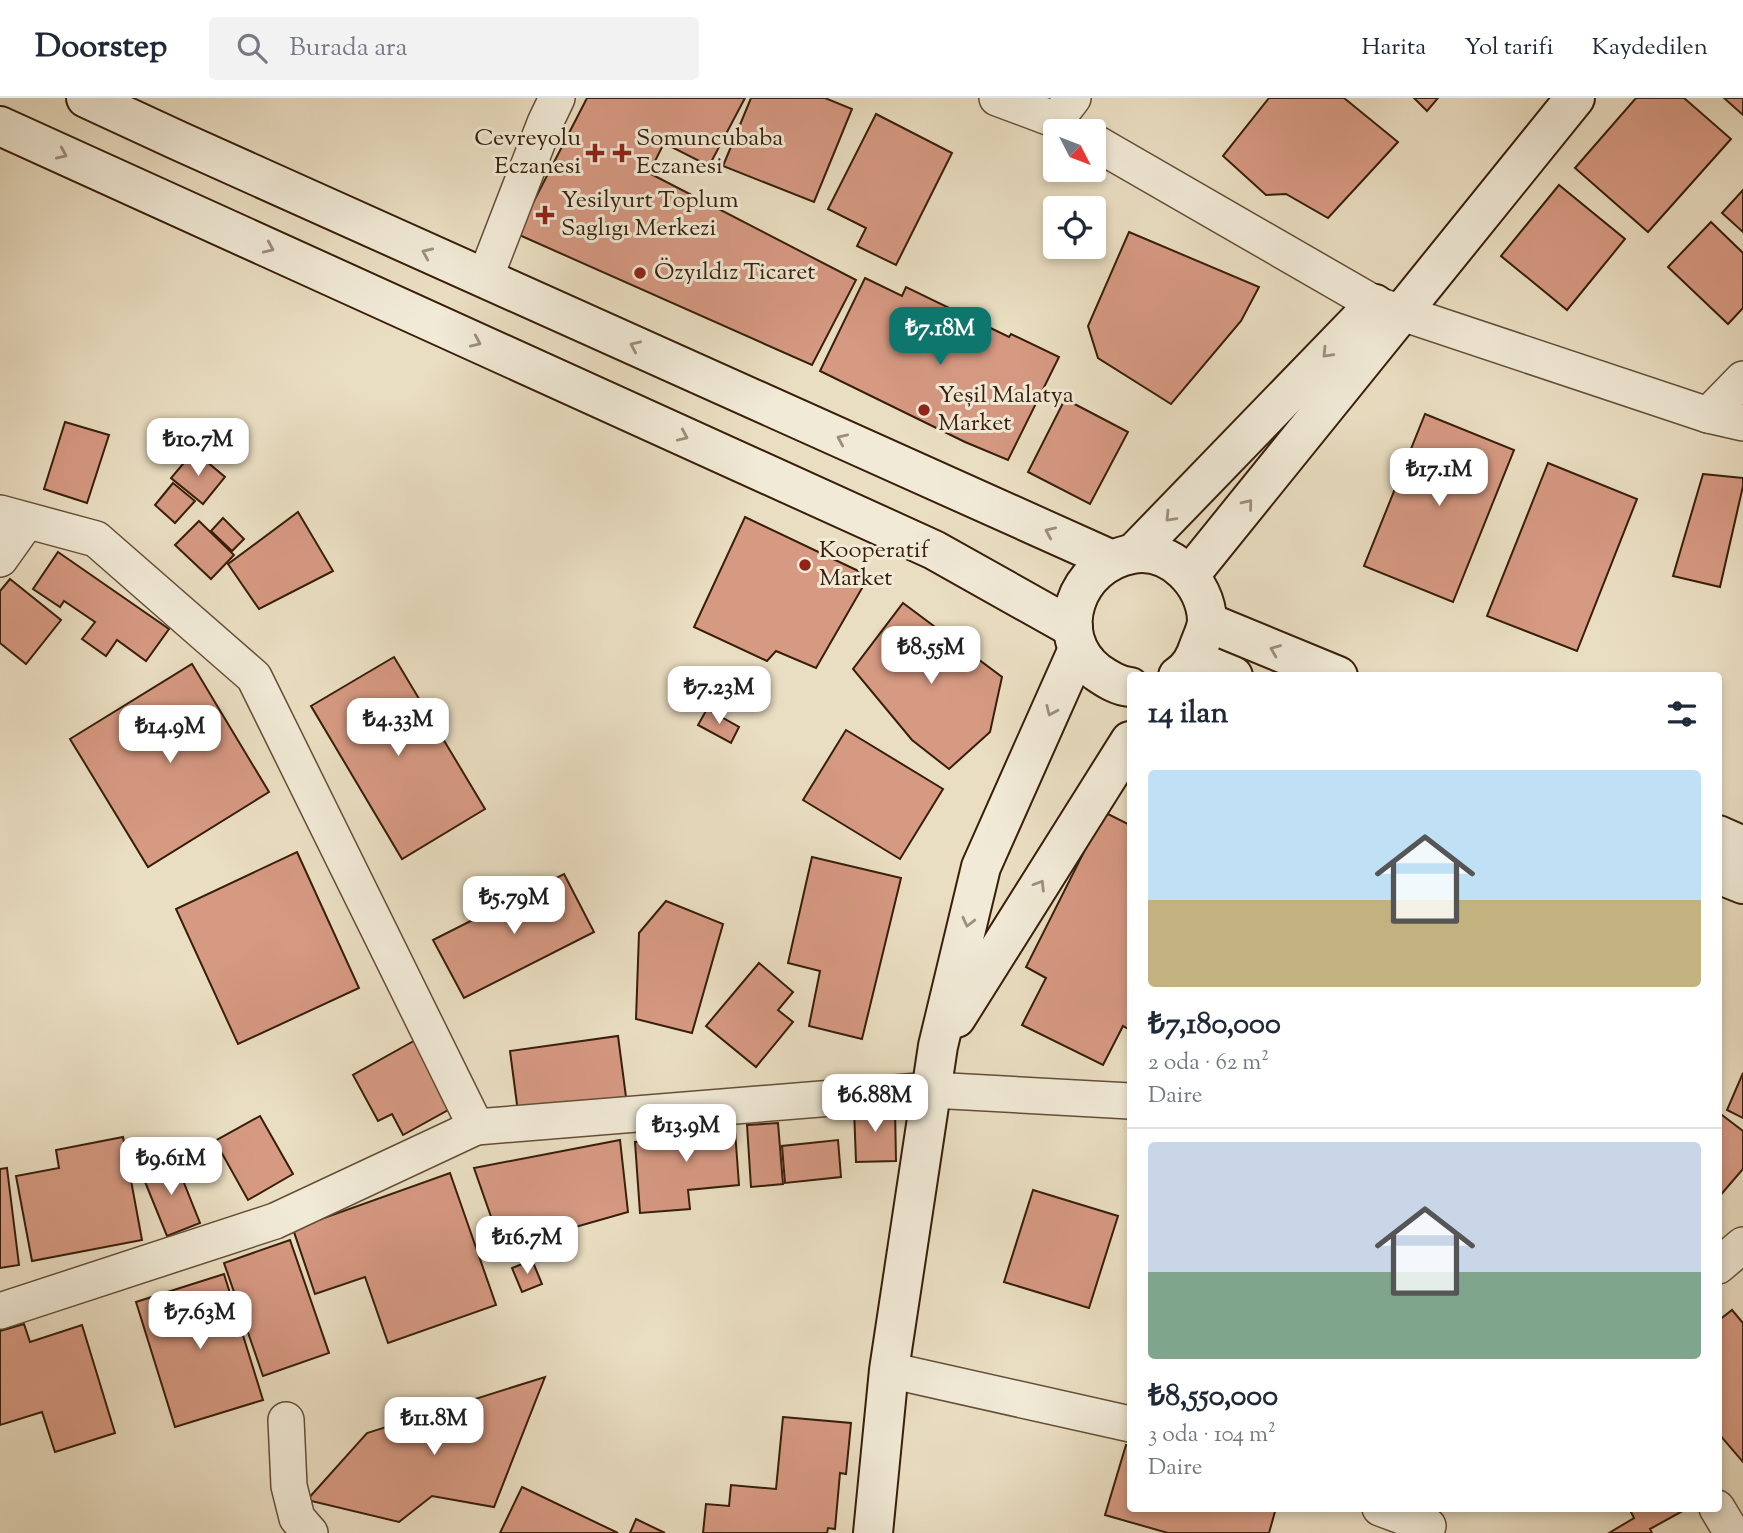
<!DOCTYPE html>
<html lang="tr">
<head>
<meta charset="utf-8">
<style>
	:root { --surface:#fff; --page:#f2f2f3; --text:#1f2937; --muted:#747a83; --line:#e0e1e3; --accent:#0f766e }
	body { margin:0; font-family:"Sorts Mill Goudy",serif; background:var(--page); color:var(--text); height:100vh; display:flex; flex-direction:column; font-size:26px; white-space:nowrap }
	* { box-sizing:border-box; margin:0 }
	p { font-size:23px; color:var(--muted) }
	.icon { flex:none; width:38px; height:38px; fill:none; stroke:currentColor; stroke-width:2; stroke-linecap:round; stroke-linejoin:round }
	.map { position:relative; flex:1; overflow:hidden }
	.side { position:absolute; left:1127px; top:574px; width:595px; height:840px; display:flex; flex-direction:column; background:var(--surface); border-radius:7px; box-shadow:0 4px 10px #0003 }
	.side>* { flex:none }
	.needle { width:46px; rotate:132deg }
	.controls { position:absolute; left:1043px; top:21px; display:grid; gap:14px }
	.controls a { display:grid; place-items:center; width:63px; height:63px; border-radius:7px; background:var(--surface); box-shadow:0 4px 10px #0003; font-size:35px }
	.price { position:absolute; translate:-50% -60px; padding:0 16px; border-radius:14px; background:#fff; color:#222; font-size:23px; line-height:46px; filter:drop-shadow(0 2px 4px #0008) }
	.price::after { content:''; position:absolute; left:50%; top:42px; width:21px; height:16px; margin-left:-10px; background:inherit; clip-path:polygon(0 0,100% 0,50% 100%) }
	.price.active { background:var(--accent); color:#fff }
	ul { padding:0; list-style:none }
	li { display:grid; align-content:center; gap:14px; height:371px; padding:0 21px }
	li+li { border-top:2px solid var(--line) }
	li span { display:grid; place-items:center; height:217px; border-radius:7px; color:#555 }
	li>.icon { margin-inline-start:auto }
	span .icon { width:126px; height:126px; fill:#fffc; stroke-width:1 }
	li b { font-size:30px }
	h2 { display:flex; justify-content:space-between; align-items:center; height:84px; padding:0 21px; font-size:30px }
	header { display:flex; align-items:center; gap:42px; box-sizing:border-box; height:98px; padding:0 35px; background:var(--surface); border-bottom:2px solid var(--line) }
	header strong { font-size:33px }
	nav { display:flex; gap:38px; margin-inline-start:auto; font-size:24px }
	.search { width:490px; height:63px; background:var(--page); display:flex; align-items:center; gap:18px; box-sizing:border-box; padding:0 24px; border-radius:7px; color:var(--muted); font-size:26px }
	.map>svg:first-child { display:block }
	.building { fill:#d69982; stroke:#381e09; stroke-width:2 }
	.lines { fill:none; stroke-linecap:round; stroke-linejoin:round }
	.street-casing { stroke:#644e37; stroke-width:38 }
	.secondary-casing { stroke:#381e09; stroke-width:42 }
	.street { stroke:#f1ead7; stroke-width:35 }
	.secondary { stroke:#f1ead7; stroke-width:38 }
	.oneway { stroke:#9e8e7a }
	.poi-dot { fill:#8f2418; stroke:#f1ead7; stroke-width:2.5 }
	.labels { text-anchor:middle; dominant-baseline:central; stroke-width:6; stroke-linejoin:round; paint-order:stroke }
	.poi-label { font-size:24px; fill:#381e09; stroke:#f1ead7; text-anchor:start }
</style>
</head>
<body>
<header>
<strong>Doorstep</strong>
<div class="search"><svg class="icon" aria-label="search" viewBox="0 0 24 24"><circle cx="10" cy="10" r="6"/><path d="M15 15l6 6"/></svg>Burada ara</div>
<nav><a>Harita</a><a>Yol tarifi</a><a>Kaydedilen</a></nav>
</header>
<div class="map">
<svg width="1743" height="1435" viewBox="0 0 1743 1435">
	<rect width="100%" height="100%" fill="#eadec2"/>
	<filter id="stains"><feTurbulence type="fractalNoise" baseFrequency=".00286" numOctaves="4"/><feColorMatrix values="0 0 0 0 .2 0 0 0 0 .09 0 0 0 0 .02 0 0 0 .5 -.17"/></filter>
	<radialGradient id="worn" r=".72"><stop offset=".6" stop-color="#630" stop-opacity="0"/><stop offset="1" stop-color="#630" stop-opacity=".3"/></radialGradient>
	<g class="building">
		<path d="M 587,0 L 745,0 L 709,68 L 664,45 L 649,75 L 856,182 L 812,267 L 517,136 Z"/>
		<path d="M 751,0 L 825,0 L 852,11 L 814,104 L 723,68 Z"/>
		<path d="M 1269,0 L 1344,0 L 1398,44 L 1328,120 L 1286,96 L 1266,97 L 1223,58 Z"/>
		<path d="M 1414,0 L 1438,0 L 1427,13 Z"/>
		<path d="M 1636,0 L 1684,0 L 1731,41 L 1648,134 L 1575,70 Z"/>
		<path d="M 1724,0 L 1743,0 L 1743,17 Z"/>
		<path d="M 876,16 L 952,55 L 896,167 L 857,148 L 866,130 L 828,111 Z"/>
		<path d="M 1559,87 L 1625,141 L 1567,212 L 1501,158 Z"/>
		<path d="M 1743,92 L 1743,134 L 1722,115 Z"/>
		<path d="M 1711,124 L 1743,155 L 1743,210 L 1728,226 L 1668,169 Z"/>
		<path d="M 1129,134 L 1259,189 L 1241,223 L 1171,306 L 1098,260 L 1088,228 Z"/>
		<path d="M 865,180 L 902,198 L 906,189 L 1009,239 L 1011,236 L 1059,259 L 1008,362 L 965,344 L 820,273 Z"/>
		<path d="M 1065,301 L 1128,334 L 1090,406 L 1028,374 Z"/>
		<path d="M 1425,316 L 1514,352 L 1453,504 L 1364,468 Z"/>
		<path d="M 65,324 L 109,337 L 87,405 L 44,391 Z"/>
		<path d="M 194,353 L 225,379 L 203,406 L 171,380 Z"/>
		<path d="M 1548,365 L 1637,401 L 1577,553 L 1487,518 Z"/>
		<path d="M 1703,376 L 1743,380 L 1743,388 L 1720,489 L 1673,478 Z"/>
		<path d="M 173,385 L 195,403 L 175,425 L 155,407 Z"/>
		<path d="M 298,414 L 333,473 L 259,511 L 228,466 Z"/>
		<path d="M 745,419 L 869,478 L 816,570 L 776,553 L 767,563 L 694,529 Z"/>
		<path d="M 223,420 L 244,441 L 232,453 L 211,433 Z"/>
		<path d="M 199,423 L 234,457 L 211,481 L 175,447 Z"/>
		<path d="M 58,454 L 169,531 L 146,563 L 117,542 L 106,558 L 82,541 L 95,524 L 64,503 L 60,509 L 33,491 Z"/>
		<path d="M 10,481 L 61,522 L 26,566 L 0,545 L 0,493 Z"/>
		<path d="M 903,505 L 1002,579 L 990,634 L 949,671 L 912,642 L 853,571 Z"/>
		<path d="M 394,559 L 485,711 L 402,761 L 311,608 Z"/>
		<path d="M 192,566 L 269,694 L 148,769 L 70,641 Z"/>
		<path d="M 707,611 L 739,629 L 731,645 L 698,627 Z"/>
		<path d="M 846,632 L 943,691 L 900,761 L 803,702 Z"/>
		<path d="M 1104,714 L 1130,727 L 1130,932 L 1123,928 L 1103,967 L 1022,927 L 1046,880 L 1026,869 Z"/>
		<path d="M 297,754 L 359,890 L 238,946 L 176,811 Z"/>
		<path d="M 812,759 L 901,780 L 862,941 L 809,928 L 820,873 L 788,865 Z"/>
		<path d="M 564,776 L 594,834 L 464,900 L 433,842 Z"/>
		<path d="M 666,803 L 723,826 L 692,935 L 636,921 L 639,835 Z"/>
		<path d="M 759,865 L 793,894 L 778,912 L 793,924 L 756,969 L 706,928 Z"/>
		<path d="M 618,938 L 626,999 L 518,1014 L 510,953 Z"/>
		<path d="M 419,940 L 457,1007 L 403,1037 L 392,1016 L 378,1023 L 353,977 Z"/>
		<path d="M 1743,975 L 1743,1020 L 1727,1012 Z"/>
		<path d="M 895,1009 L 896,1063 L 856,1064 L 854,1010 Z"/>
		<path d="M 1722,1017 L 1743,1033 L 1743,1071 L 1718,1100 L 1718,1020 Z"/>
		<path d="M 260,1018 L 293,1076 L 248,1102 L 215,1043 Z"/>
		<path d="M 734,1019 L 739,1087 L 688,1092 L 690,1111 L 640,1115 L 635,1044 L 677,1040 L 675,1024 Z"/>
		<path d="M 778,1025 L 783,1086 L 751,1089 L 747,1027 Z"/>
		<path d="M 123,1039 L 142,1142 L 32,1163 L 16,1078 L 59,1070 L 56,1052 Z"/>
		<path d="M 620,1042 L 628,1114 L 502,1150 L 474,1070 Z"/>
		<path d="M 838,1042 L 841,1079 L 785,1085 L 782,1048 Z"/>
		<path d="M 174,1060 L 200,1125 L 167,1138 L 141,1074 Z"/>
		<path d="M 7,1070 L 19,1167 L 0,1170 L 0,1071 Z"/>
		<path d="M 450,1075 L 496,1207 L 388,1245 L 365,1179 L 315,1196 L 293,1131 Z"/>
		<path d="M 1033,1092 L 1118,1118 L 1089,1210 L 1004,1184 Z"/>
		<path d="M 290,1142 L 329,1255 L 263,1278 L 224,1165 Z"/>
		<path d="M 532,1162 L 542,1186 L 522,1194 L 512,1170 Z"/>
		<path d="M 224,1176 L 263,1302 L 175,1329 L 136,1204 Z"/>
		<path d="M 1732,1212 L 1743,1225 L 1743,1364 L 1718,1335 L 1718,1223 Z"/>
		<path d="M 24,1226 L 30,1244 L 82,1227 L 115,1335 L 55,1354 L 42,1314 L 0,1327 L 0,1233 Z"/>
		<path d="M 545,1279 L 494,1409 L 432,1398 L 399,1424 L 307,1402 L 367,1335 Z"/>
		<path d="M 783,1319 L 851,1325 L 846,1376 L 840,1375 L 835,1431 L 828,1430 L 827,1435 L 703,1435 L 706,1406 L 729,1408 L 731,1387 L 776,1391 Z"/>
		<path d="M 1126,1347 L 1130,1348 L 1130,1410 L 1276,1410 L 1269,1435 L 1168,1435 L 1105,1417 Z"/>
		<path d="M 522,1389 L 618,1435 L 500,1435 Z"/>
		<path d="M 1629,1410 L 1688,1410 L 1650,1431 L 1652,1435 L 1609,1435 L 1634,1420 Z"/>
		<path d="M 636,1421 L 665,1435 L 630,1435 Z"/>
	</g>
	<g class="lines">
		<defs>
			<g id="street">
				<path d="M 997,0 L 1056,22 L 1073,0"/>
				<path d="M 1094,44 L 1375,206 L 1708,317 L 1743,281"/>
				<path d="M 485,180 L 545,25 L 557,0"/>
				<path d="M 1708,317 L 1743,325"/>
				<path d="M 0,415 L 96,441 L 254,579 L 476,1029 L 931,992 L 1130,1003"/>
				<path d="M 0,461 L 27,423"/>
				<path d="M 1718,1168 L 1743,1147"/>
				<path d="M 0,1213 L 275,1123 L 476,1029"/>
				<path d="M 889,1272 L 1130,1326"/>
				<path d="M 286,1322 L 289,1388 L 297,1420 L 310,1435"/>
				<path d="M 1380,1410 L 1428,1428"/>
				<path d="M 1717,1410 L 1732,1435"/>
			</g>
			<g id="secondary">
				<path d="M 86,0 L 179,43 L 1112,462"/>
				<path d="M 0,28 L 934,452 L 1073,530"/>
				<path d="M 1134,455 L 1375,206"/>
				<path d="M 1189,478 L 1575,0"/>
				<path d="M 1207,524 L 1338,578"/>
				<path d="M 1194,562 L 1233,578"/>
				<path d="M 1130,589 C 1118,588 1107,581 1097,574 C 1050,537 1076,466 1132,456 C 1170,449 1206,485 1207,522 C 1207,530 1202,540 1199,548 C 1195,560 1190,570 1178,578"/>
				<path d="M 1718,737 L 1743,748"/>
				<path d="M 1718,776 L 1743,786"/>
				<path d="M 956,920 L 1130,643"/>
				<path d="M 873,1435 L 889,1272 L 938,948 L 981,769 L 1078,551"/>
			</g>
		</defs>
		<use href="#street" class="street-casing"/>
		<use href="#secondary" class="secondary-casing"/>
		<use href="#street" class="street"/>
		<use href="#secondary" class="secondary"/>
	</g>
	<defs><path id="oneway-chevron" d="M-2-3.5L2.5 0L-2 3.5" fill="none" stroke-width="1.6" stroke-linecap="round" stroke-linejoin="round" transform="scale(1.75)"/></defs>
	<g class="oneway">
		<use href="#oneway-chevron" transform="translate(62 56) rotate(24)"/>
		<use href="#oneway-chevron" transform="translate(269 150) rotate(24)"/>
		<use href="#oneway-chevron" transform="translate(427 155) rotate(-156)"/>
		<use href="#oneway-chevron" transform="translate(476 244) rotate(24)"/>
		<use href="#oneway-chevron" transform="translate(635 248) rotate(-156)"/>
		<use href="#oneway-chevron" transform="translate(1327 255) rotate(134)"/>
		<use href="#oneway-chevron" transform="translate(683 338) rotate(24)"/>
		<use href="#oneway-chevron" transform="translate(842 341) rotate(-156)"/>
		<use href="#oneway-chevron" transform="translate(1248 406) rotate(-51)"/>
		<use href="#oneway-chevron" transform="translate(1170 419) rotate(134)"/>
		<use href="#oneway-chevron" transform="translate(1050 434) rotate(-156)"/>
		<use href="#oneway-chevron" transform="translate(1275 552) rotate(-158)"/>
		<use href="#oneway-chevron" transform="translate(1051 613) rotate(114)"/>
		<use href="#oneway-chevron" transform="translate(1040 787) rotate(-58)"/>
		<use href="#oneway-chevron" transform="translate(968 824) rotate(104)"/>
	</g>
	<g class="poi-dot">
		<path d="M591.5 44.5h7v7h7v7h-7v7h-7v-7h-7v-7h7z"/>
		<path d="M618.5 44.5h7v7h7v7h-7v7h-7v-7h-7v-7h7z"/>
		<path d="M541.5 106.5h7v7h7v7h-7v7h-7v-7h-7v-7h7z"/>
		<circle cx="640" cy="175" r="7"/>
		<circle cx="924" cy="312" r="7"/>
		<circle cx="805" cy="467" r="7"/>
	</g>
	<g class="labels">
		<g class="poi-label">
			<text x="581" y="41" text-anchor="end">Cevreyolu<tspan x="581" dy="28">Eczanesi</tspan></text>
			<text x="636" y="41">Somuncubaba<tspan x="636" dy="28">Eczanesi</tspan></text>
			<text x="561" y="103">Yesilyurt Toplum<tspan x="561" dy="28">Saglıgı Merkezi</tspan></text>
			<text x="654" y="175">Özyıldız Ticaret</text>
			<text x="938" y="298">Yeşil Malatya<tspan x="938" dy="28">Market</tspan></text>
			<text x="819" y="453">Kooperatif<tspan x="819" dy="28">Market</tspan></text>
		</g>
	</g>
	<rect width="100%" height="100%" filter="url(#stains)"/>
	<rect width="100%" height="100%" fill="url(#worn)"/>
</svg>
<div class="controls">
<a><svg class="needle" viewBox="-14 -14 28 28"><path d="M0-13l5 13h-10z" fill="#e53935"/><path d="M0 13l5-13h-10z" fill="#747a83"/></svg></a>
<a><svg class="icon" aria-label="locate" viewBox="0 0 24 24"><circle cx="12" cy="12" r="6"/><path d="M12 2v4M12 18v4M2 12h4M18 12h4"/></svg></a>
</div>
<b class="price active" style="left:940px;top:269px">₺7.18M</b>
<b class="price" style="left:198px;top:380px">₺10.7M</b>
<b class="price" style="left:1439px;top:410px">₺17.1M</b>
<b class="price" style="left:931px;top:588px">₺8.55M</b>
<b class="price" style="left:719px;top:628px">₺7.23M</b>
<b class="price" style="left:398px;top:660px">₺4.33M</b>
<b class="price" style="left:170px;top:667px">₺14.9M</b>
<b class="price" style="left:514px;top:838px">₺5.79M</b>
<b class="price" style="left:875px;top:1036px">₺6.88M</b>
<b class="price" style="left:686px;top:1066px">₺13.9M</b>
<b class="price" style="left:171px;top:1099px">₺9.61M</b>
<b class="price" style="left:527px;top:1178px">₺16.7M</b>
<b class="price" style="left:200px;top:1253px">₺7.63M</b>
<b class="price" style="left:434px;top:1359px">₺11.8M</b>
<section class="side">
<h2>14 ilan<svg class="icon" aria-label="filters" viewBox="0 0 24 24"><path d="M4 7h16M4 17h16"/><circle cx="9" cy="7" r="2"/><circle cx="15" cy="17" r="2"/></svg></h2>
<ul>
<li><span style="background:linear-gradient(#bfe0f5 60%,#c2b280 0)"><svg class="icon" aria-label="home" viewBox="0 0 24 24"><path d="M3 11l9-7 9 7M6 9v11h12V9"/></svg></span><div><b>₺7,180,000</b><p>2 oda · 62 m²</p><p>Daire</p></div></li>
<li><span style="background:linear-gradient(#c9d6e8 60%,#7fa58c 0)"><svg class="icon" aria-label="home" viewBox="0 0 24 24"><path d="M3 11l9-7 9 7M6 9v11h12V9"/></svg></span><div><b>₺8,550,000</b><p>3 oda · 104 m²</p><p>Daire</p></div></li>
</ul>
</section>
</div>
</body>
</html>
